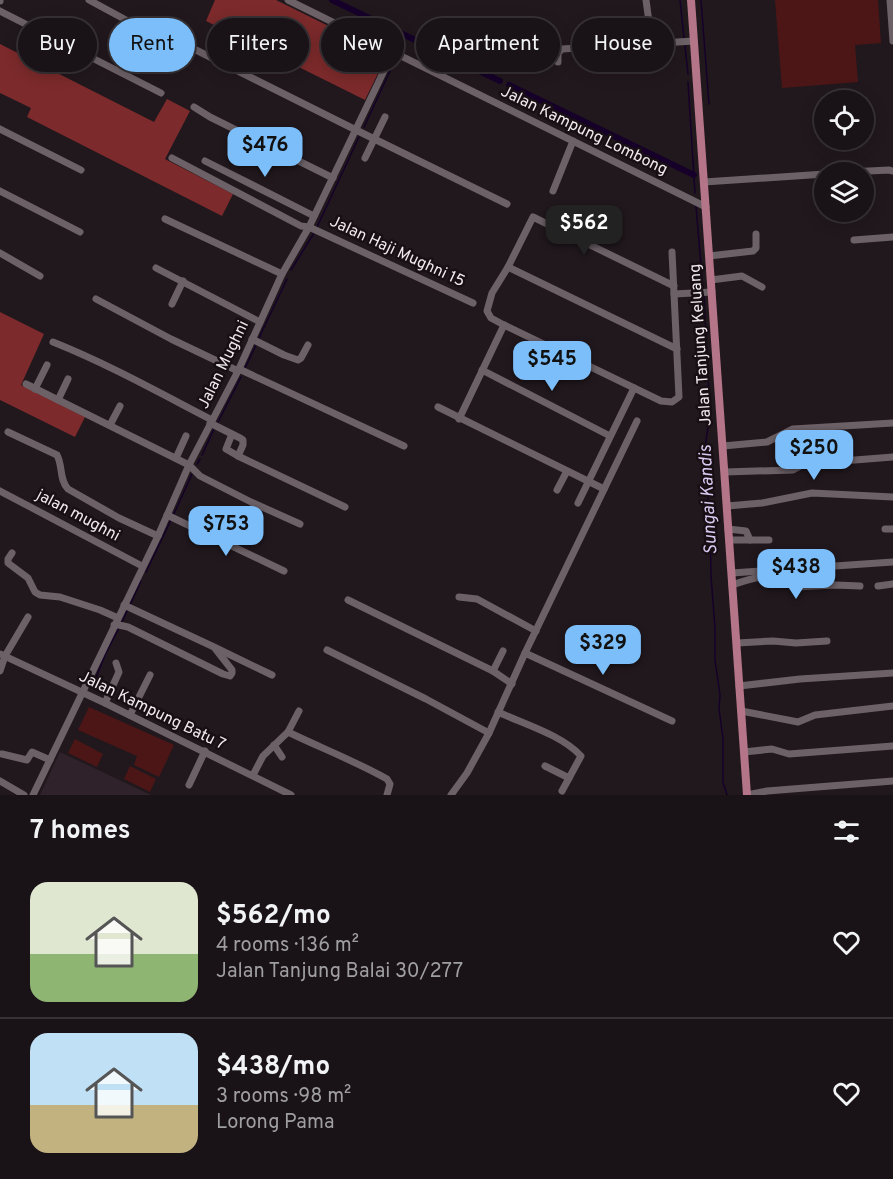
<!DOCTYPE html>
<html lang="en">
<head>
<meta charset="utf-8">
<style>
	:root { --surface:#191216; --page:#262023; --text:#f1f3f6; --muted:#9f9ea1; --line:#373235; --accent:#7cbef9 }
	body { margin:0; font-family:Overpass,sans-serif; background:var(--page); color:var(--text); height:100vh; display:flex; flex-direction:column; font-size:22px; white-space:nowrap }
	* { box-sizing:border-box; margin:0 }
	p { font-size:20px; color:var(--muted) }
	.icon { flex:none; width:33px; height:33px; fill:none; stroke:currentColor; stroke-width:2; stroke-linecap:round; stroke-linejoin:round }
	.map { position:relative; height:795px; overflow:hidden }
	.drawer { display:flex; flex-direction:column; background:var(--surface); flex:1 }
	.drawer>* { flex:none }
	.guide { position:absolute; left:18px; top:18px; width:858px; height:54px; display:flex; gap:12px }
	.buttons { position:absolute; left:814px; top:90px; display:grid; gap:12px }
	.buttons a { display:grid; place-items:center; width:60px; height:60px; border-radius:50%; background:var(--surface); box-shadow:0 3px 15px #0003,0 0 0 2px var(--line); font-size:30px }
	.price { position:absolute; translate:-50% -51px; padding:0 14px; border-radius:12px; background:var(--accent); color:#111; font-size:20px; line-height:39px; filter:drop-shadow(0 2px 3px #0008) }
	.price::after { content:''; position:absolute; left:50%; top:36px; width:18px; height:14px; margin-left:-9px; background:inherit; clip-path:polygon(0 0,100% 0,50% 100%) }
	.price.on { background:#222; color:#fff }
	ul { padding:0; list-style:none }
	li { display:flex; align-items:center; gap:18px; height:150px; padding:0 30px }
	li+li { border-top:2px solid var(--line) }
	li span { display:grid; place-items:center; flex:none; width:168px; height:120px; border-radius:18px; color:#555 }
	li>.icon { margin-inline-start:auto }
	span .icon { width:72px; height:72px; fill:#fffc; stroke-width:1 }
	li b { font-size:26px }
	h2 { display:flex; justify-content:space-between; align-items:center; height:72px; padding:0 30px; font-size:26px }
	.tag { padding:0 21px; border-radius:27px; background:var(--surface); box-shadow:0 3px 15px #0003,0 0 0 2px var(--line); font-size:21px; line-height:54px }
	.tag.on { background:var(--accent); color:#111 }
	.map>svg:first-child { display:block }
	.built { fill:#30222a }
	.green { fill:#4c1616 }
	.forest { fill:#7c2a2b }
	.lines { fill:none; stroke-linecap:round; stroke-linejoin:round }
	.stream { stroke:#16002a; stroke-width:1.5 }
	.canal { stroke:#16002a; stroke-width:6 }
	.minor { stroke:#6c6167; stroke-width:7 }
	.major { stroke:#b37587; stroke-width:8 }
	.labels { text-anchor:middle; dominant-baseline:central; stroke-width:5; stroke-linejoin:round; paint-order:stroke }
	.street-label { font-size:16px; fill:#efe9ec; stroke:#180f14 }
	.water-label { font-size:18px; font-style:italic; fill:#dac9f1; stroke:#180f14 }
</style>
</head>
<body>
<div class="map">
<svg width="893" height="795" viewBox="0 0 893 795">
	<rect width="100%" height="100%" fill="#21181d"/>
	<path class="built" d="M 60,752 L 151,795 L 40,795 Z"/>
	<g class="green">
		<path d="M 775,0 L 878,0 L 881,43 L 855,45 L 858,82 L 782,88 Z"/>
		<path d="M 89,707 L 174,745 L 159,777 L 134,765 L 137,756 L 78,730 Z"/>
		<path d="M 75,739 L 103,754 L 97,767 L 68,753 Z"/>
		<path d="M 130,766 L 156,779 L 150,792 L 124,779 Z"/>
	</g>
	<g class="forest">
		<path d="M 215,0 L 276,0 L 387,55 L 365,100 L 206,21 Z"/>
		<path d="M 0,44 L 154,122 L 167,99 L 190,111 L 165,159 L 233,194 L 222,216 L 27,117 L 31,108 L 0,93 Z"/>
		<path d="M 0,312 L 44,334 L 21,385 L 85,417 L 75,437 L 0,400 Z"/>
	</g>
	<g class="lines">
		<g class="stream">
			<path d="M 680,0 L 684,38"/>
			<path d="M 701,0 L 709,104"/>
			<path d="M 403,42 L 406,36"/>
			<path d="M 685,46 L 688,74"/>
			<path d="M 688,82 L 695,193"/>
			<path d="M 364,127 L 396,58"/>
			<path d="M 696,206 L 703,289"/>
			<path d="M 317,227 L 359,137"/>
			<path d="M 291,270 L 314,233"/>
			<path d="M 704,297 L 709,394 L 708,427 L 704,455 L 708,486 L 708,512 L 710,526 L 711,576 L 715,628 L 715,660 L 720,695 L 719,709 L 723,738 L 723,782 L 727,795"/>
			<path d="M 259,338 L 287,279"/>
			<path d="M 245,368 L 256,345"/>
			<path d="M 218,422 L 241,377"/>
			<path d="M 202,455 L 214,429"/>
			<path d="M 197,464 L 200,459"/>
			<path d="M 173,516 L 192,474"/>
			<path d="M 146,572 L 171,520"/>
			<path d="M 130,605 L 141,581"/>
			<path d="M 121,624 L 128,609"/>
			<path d="M 92,687 L 106,653 L 119,628"/>
		</g>
		<g class="canal">
			<path d="M 332,0 L 500,81"/>
			<path d="M 509,85 L 694,175"/>
		</g>
		<g class="minor">
			<path d="M 89,0 L 126,20 L 136,33 L 156,44"/>
			<path d="M 288,0 L 706,207"/>
			<path d="M 646,0 L 649,22"/>
			<path d="M 890,0 L 893,41"/>
			<path d="M 0,1 L 0,0"/>
			<path d="M 0,11 L 161,93"/>
			<path d="M 196,50 L 356,130 L 507,204"/>
			<path d="M 558,62 L 558,53 L 562,49 L 694,41"/>
			<path d="M 194,107 L 210,117 L 333,178"/>
			<path d="M 0,129 L 81,170"/>
			<path d="M 172,158 L 301,226 L 309,227 L 473,303"/>
			<path d="M 365,158 L 385,117"/>
			<path d="M 205,161 L 314,216"/>
			<path d="M 849,172 L 889,170 L 893,171"/>
			<path d="M 704,182 L 825,174"/>
			<path d="M 0,191 L 80,232"/>
			<path d="M 553,191 L 573,141"/>
			<path d="M 165,219 L 282,274"/>
			<path d="M 854,240 L 893,237"/>
			<path d="M 672,252 L 679,397 L 672,402 L 661,401 L 504,325 L 491,318 L 487,311 L 492,293 L 508,267 L 533,217 L 674,286"/>
			<path d="M 0,253 L 40,276"/>
			<path d="M 709,256 L 753,251 L 756,248 L 756,234"/>
			<path d="M 508,267 L 677,349"/>
			<path d="M 156,268 L 260,322"/>
			<path d="M 711,280 L 742,276 L 762,287"/>
			<path d="M 674,294 L 712,292"/>
			<path d="M 96,299 L 171,339 L 238,371"/>
			<path d="M 172,304 L 183,281"/>
			<path d="M 252,339 L 284,355 L 298,360 L 301,358 L 308,345"/>
			<path d="M 53,342 C 108,364 160,393 212,420"/>
			<path d="M 239,369 L 404,446"/>
			<path d="M 482,370 L 610,436"/>
			<path d="M 26,384 L 189,465 L 200,476 L 251,502 L 300,524"/>
			<path d="M 35,389 L 47,365"/>
			<path d="M 58,400 L 68,379"/>
			<path d="M 438,407 L 604,489"/>
			<path d="M 459,419 L 504,325"/>
			<path d="M 210,423 L 240,438 L 243,440 L 243,445 L 238,456 L 226,449 L 232,434"/>
			<path d="M 110,425 L 120,406"/>
			<path d="M 8,432 L 57,455 C 63,466 59,480 68,489 L 119,518 L 158,536"/>
			<path d="M 723,446 L 767,442 L 793,429 L 893,423"/>
			<path d="M 238,456 L 345,507"/>
			<path d="M 176,458 L 186,436"/>
			<path d="M 725,472 L 793,470 L 804,464 L 893,457"/>
			<path d="M 557,490 L 567,471"/>
			<path d="M 0,491 L 142,566"/>
			<path d="M 578,503 L 634,388"/>
			<path d="M 727,506 L 762,503 L 812,493 L 893,497"/>
			<path d="M 167,515 L 284,571"/>
			<path d="M 728,529 L 746,531 L 750,540 L 729,540"/>
			<path d="M 885,529 L 893,529"/>
			<path d="M 750,540 L 769,540"/>
			<path d="M 12,553 L 8,559 L 8,563 L 28,578 L 35,592 L 40,595 L 60,597 L 100,610 L 118,618"/>
			<path d="M 732,573 L 893,562"/>
			<path d="M 732,585 C 746,580 771,572 784,579 C 789,581 791,585 796,587 L 836,585 L 860,586"/>
			<path d="M 878,586 L 893,584"/>
			<path d="M 459,597 L 477,599 L 536,631"/>
			<path d="M 348,600 L 493,671 L 512,684"/>
			<path d="M 114,625 L 119,625 L 128,627 L 223,674 L 230,676 L 232,673 L 232,670 L 214,647 L 124,605"/>
			<path d="M 737,643 L 773,641 L 796,643 L 827,641"/>
			<path d="M 216,648 L 272,675"/>
			<path d="M 327,650 L 426,699 L 489,733"/>
			<path d="M 525,653 L 672,721"/>
			<path d="M 0,654 L 105,703 L 291,795"/>
			<path d="M 0,671 L 5,656 L 28,617"/>
			<path d="M 493,671 L 503,651"/>
			<path d="M 739,686 L 800,679 L 893,673"/>
			<path d="M 105,703 L 119,672 L 116,663"/>
			<path d="M 741,711 L 798,722 L 815,715 L 893,706"/>
			<path d="M 498,712 C 524,724 562,735 581,756 L 562,791"/>
			<path d="M 130,715 L 150,675"/>
			<path d="M 288,732 C 321,748 355,761 387,779 L 390,784 L 387,795"/>
			<path d="M 274,745 L 282,757"/>
			<path d="M 744,752 L 772,749 L 789,754 L 893,746"/>
			<path d="M 2,754 L 27,760 L 32,752 L 50,760"/>
			<path d="M 545,766 L 569,778"/>
			<path d="M 253,775 L 263,756 L 288,732 L 299,711"/>
			<path d="M 0,781 L 24,795"/>
			<path d="M 189,785 L 205,751"/>
			<path d="M 33,795 L 158,536 L 189,465 L 238,371 L 282,274 L 309,227 L 393,52"/>
			<path d="M 451,795 L 467,773 L 489,733 L 525,653 L 637,421"/>
			<path d="M 747,795 L 767,791 L 893,781"/>
		</g>
		<path class="major" d="M 691,0 L 747,795"/>
	</g>
	<g class="labels">
		<g class="street-label">
			<text transform="translate(584 131) rotate(26)">Jalan Kampung Lombong</text>
			<text transform="translate(397 252) rotate(25)">Jalan Haji Mughni 15</text>
			<text transform="translate(701 345) rotate(-94)">Jalan Tanjung Keluang</text>
			<text transform="translate(224 365) rotate(-64)">Jalan Mughni</text>
			<text transform="translate(78 516) rotate(28)">jalan mughni</text>
			<text transform="translate(152 711) rotate(26)">Jalan Kampung Batu 7</text>
		</g>
		<g class="water-label">
			<text transform="translate(709 500) rotate(-93)">Sungai Kandis</text>
		</g>
	</g>
</svg>
<div class="buttons">
<a><svg class="icon" aria-label="locate" viewBox="0 0 24 24"><circle cx="12" cy="12" r="6"/><path d="M12 2v4M12 18v4M2 12h4M18 12h4"/></svg></a>
<a><svg class="icon" aria-label="layers" viewBox="0 0 24 24"><path d="M12 4l9 5-9 5-9-5zM3 14l9 5 9-5"/></svg></a>
</div>
<b class="price" style="left:265px;top:178px">$476</b>
<b class="price on" style="left:584px;top:256px">$562</b>
<b class="price" style="left:552px;top:392px">$545</b>
<b class="price" style="left:814px;top:481px">$250</b>
<b class="price" style="left:226px;top:557px">$753</b>
<b class="price" style="left:796px;top:600px">$438</b>
<b class="price" style="left:603px;top:676px">$329</b>
<div class="guide">
<a class="tag">Buy</a>
<a class="tag on">Rent</a>
<a class="tag">Filters</a>
<a class="tag">New</a>
<a class="tag">Apartment</a>
<a class="tag">House</a>
</div>
</div>
<section class="drawer">
<h2>7 homes<svg class="icon" aria-label="filters" viewBox="0 0 24 24"><path d="M4 7h16M4 17h16"/><circle cx="9" cy="7" r="2"/><circle cx="15" cy="17" r="2"/></svg></h2>
<ul>
<li><span style="background:linear-gradient(#dfe7d0 60%,#8fb573 0)"><svg class="icon" aria-label="home" viewBox="0 0 24 24"><path d="M3 11l9-7 9 7M6 9v11h12V9"/></svg></span><div><b>$562/mo</b><p>4 rooms · 136 m²</p><p>Jalan Tanjung Balai 30/277</p></div><svg class="icon" aria-label="heart" viewBox="0 0 24 24"><path d="M12 20l-8-8c-3-5 5-10 8-4 3-6 11-1 8 4z"/></svg></li>
<li><span style="background:linear-gradient(#bfe0f5 60%,#c2b280 0)"><svg class="icon" aria-label="home" viewBox="0 0 24 24"><path d="M3 11l9-7 9 7M6 9v11h12V9"/></svg></span><div><b>$438/mo</b><p>3 rooms · 98 m²</p><p>Lorong Pama</p></div><svg class="icon" aria-label="heart" viewBox="0 0 24 24"><path d="M12 20l-8-8c-3-5 5-10 8-4 3-6 11-1 8 4z"/></svg></li>
</ul>
</section>
</body>
</html>
